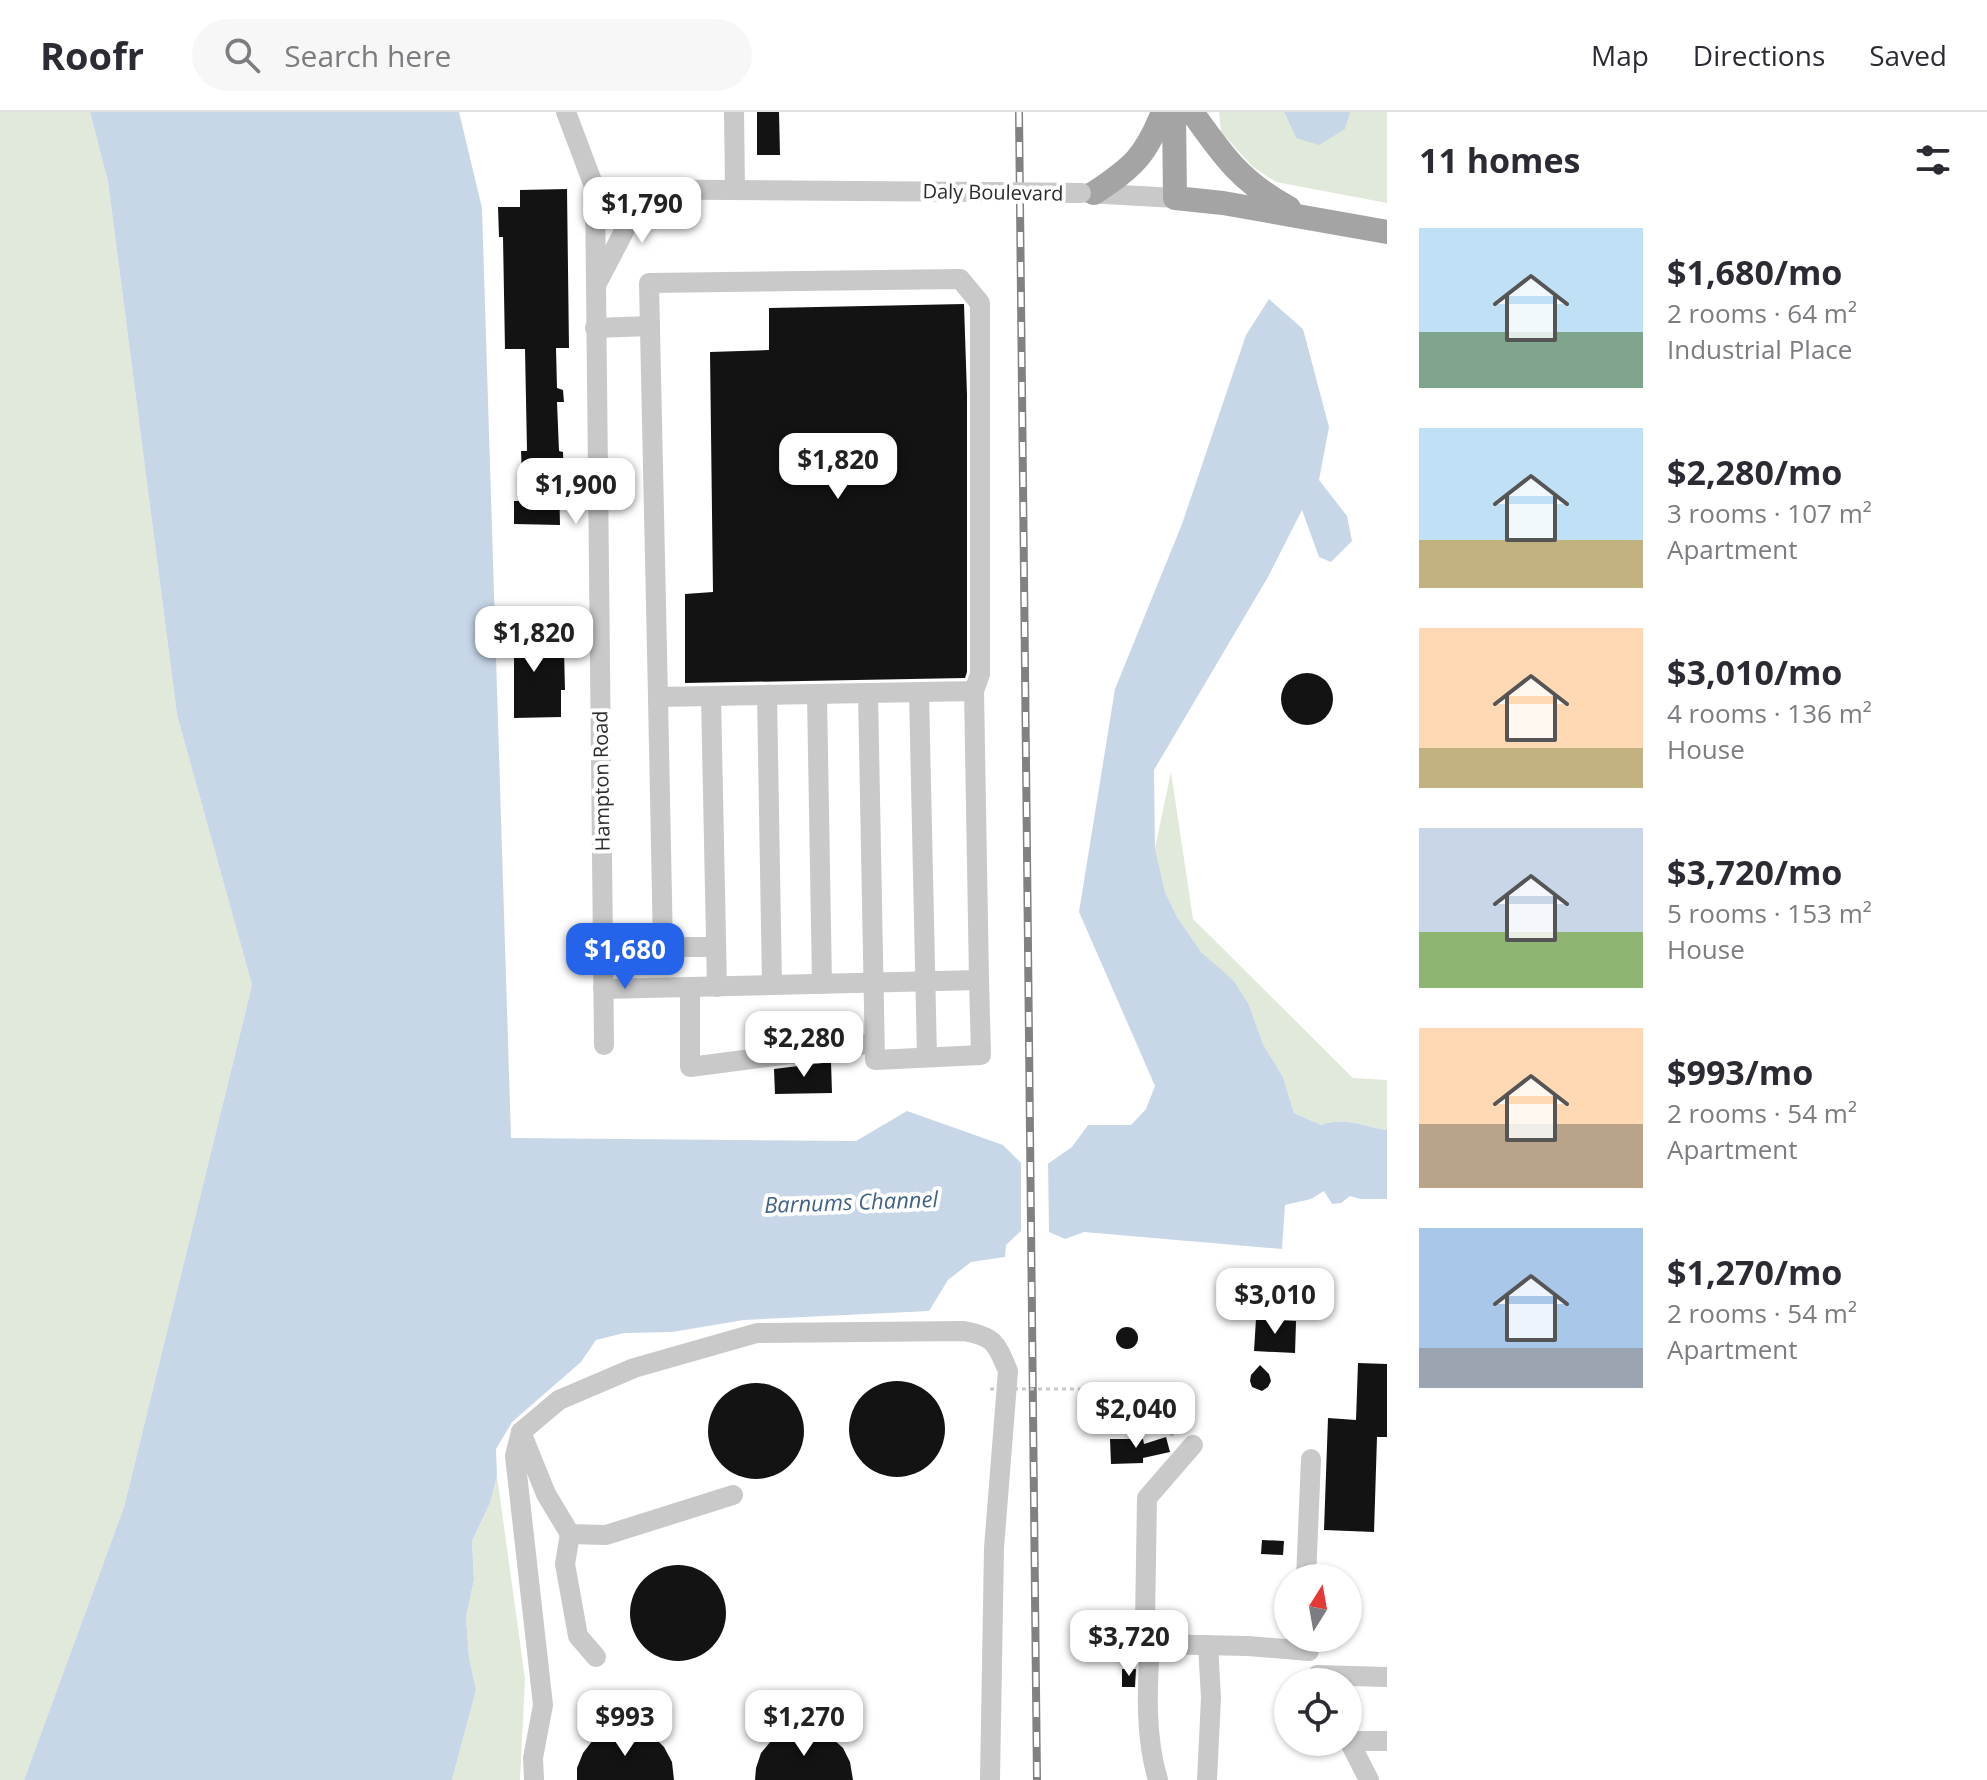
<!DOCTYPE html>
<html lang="en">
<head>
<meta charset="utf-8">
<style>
	:root { --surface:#fff; --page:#f7f7f7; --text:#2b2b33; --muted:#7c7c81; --line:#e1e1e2; --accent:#2563eb }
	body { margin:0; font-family:"Open Sans",sans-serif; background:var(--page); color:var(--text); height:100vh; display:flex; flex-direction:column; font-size:30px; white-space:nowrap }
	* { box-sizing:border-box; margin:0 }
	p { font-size:26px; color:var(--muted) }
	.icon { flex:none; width:44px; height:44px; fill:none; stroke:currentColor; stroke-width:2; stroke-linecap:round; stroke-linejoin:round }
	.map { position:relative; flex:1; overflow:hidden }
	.drawer { display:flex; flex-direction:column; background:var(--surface); width:600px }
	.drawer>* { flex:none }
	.needle { width:52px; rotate:11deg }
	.buttons { position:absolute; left:1274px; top:1452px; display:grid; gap:16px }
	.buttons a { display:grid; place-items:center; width:88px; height:88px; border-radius:50%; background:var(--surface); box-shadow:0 2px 6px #0004; font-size:40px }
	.price { position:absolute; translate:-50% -68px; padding:0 18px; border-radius:16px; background:#fff; color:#222; font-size:26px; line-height:52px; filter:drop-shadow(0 2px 4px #0008) }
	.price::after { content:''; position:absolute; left:50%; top:48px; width:24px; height:18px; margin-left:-12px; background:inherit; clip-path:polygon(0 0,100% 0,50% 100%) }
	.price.current { background:var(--accent); color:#fff }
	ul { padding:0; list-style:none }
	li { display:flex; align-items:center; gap:24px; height:200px; padding:0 32px }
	li span { display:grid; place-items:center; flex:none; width:224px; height:160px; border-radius:0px; color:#555 }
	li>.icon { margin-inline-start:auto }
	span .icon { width:96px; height:96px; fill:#fffc; stroke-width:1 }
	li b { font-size:34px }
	h2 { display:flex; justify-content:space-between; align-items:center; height:96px; padding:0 32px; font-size:34px }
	header { display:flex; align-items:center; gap:48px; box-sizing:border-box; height:112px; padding:0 40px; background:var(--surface); border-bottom:2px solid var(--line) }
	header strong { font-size:38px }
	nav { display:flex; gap:44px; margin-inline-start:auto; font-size:28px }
	.search { width:560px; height:72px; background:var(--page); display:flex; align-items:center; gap:20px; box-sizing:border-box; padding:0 28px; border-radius:44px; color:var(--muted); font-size:30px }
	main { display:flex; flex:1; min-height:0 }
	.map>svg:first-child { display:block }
	.green { fill:#e0e9da }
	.water { fill:#c8d7e8 }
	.pier { fill:#fff }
	.building { fill:#131313 }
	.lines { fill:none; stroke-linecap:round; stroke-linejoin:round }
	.path { stroke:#c9c9c9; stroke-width:3; stroke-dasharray:4 4; stroke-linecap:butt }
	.minor { stroke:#c9c9c9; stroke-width:20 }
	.major { stroke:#a4a4a4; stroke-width:24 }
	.rail-casing { stroke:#818181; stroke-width:8 }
	.rail { stroke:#fff; stroke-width:5; stroke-dasharray:15; stroke-linecap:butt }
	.path-bridge { stroke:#c9c9c9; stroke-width:3; stroke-dasharray:4 4; stroke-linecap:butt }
	.minor-bridge { stroke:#c9c9c9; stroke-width:20 }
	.labels { text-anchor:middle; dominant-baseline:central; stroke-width:8; stroke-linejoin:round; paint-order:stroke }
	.street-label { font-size:20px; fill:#2c2c2c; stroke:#fff }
	.water-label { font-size:22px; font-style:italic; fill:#416287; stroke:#fff }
</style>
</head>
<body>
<header>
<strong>Roofr</strong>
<div class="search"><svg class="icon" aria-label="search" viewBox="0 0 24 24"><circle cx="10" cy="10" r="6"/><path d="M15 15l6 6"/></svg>Search here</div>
<nav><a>Map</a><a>Directions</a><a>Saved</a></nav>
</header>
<main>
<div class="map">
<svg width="1387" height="1668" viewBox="0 0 1387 1668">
	<rect width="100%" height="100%" fill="#fff"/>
	<g class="green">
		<path d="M 0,0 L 90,0 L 108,70 L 177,603 L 252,873 L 124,1395 L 24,1668 L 0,1668 Z"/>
		<path d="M 1219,0 L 1284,0 L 1296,26 L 1345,17 L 1350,0 L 1387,0 L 1387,91 L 1276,70 L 1253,55 L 1221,20 Z"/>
		<path d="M 1171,660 L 1193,807 L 1353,966 L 1387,968 L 1387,1018 C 1363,1015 1347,1004 1321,1013 L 1294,1001 L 1283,965 L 1263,932 L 1249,893 L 1202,841 L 1177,805 L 1165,780 L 1155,736 Z"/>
		<path d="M 497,1364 L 525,1567 L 520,1668 L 452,1668 L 476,1578 L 469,1545 L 466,1505 L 474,1468 L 472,1429 L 490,1391 Z"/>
	</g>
	<g class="water">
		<path d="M 90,0 L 459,0 L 482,96 L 511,1026 L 856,1029 L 907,999 L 1003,1033 L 1021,1051 L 1049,1051 L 1072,1035 L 1088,1013 L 1131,1013 L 1146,997 L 1155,974 L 1079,800 L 1115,577 L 1182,412 L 1246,223 L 1269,187 L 1303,217 L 1329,315 L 1319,368 L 1347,404 L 1352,429 L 1331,450 L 1319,445 L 1302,398 L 1268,465 L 1154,658 L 1155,736 L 1165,780 L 1177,805 L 1202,841 L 1234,869 L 1249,893 L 1263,932 L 1283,965 L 1294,1001 L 1321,1013 C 1347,1004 1363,1015 1387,1018 L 1387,1087 L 1360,1087 L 1350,1084 L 1341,1091 L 1332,1092 L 1324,1079 L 1311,1087 L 1285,1093 L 1282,1137 L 1084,1120 L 1065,1127 L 1047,1119 L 1022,1118 L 1006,1133 L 1005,1145 L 971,1150 L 948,1168 L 929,1199 L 744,1208 L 672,1220 L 624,1221 L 596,1228 L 581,1250 L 512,1310 L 496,1337 L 497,1364 L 490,1391 L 472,1429 L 474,1468 L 466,1505 L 469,1545 L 476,1578 L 452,1668 L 24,1668 L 124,1395 L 252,873 L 177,603 L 108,70 Z"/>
		<path d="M 1284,0 L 1350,0 L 1350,1 L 1345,17 L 1319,33 L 1296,26 Z"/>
	</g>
	<path class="pier" d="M 1048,1048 L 1049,1122 L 1021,1122 L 1021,1049 Z"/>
	<g class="building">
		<path d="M 757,0 L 779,0 L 780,43 L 757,43 Z"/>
		<path d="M 567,77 L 569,236 L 556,236 L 557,276 L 563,278 L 564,290 L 557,290 L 559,339 L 563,340 L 564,367 L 559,367 L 560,413 L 514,412 L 514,389 L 523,389 L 521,339 L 527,339 L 525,237 L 505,237 L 503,125 L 499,125 L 498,95 L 520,95 L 520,78 Z"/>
		<path d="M 964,192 L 967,283 L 967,560 L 965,566 L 685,571 L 685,482 L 713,480 L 710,240 L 769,238 L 769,196 Z"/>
		<path d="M 501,512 L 532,512 L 532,539 L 564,538 L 565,578 L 561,578 L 561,605 L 514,606 L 514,540 L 501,540 Z"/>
		<circle cx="1307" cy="587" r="26"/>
		<path d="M 830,908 L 831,924 L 773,931 L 773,910 Z"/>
		<path d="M 831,950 L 832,981 L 775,982 L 774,957 Z"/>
		<path d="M 1256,1207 L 1296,1209 L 1295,1241 L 1254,1239 Z"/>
		<circle cx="1127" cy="1226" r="11"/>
		<path d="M 1358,1251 L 1387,1252 L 1387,1325 L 1377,1325 L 1374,1420 L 1324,1418 L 1328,1306 L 1356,1308 Z"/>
		<path d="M 1260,1253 L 1269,1262 L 1271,1269 L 1268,1275 L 1262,1279 L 1252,1275 L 1250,1269 L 1251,1263 Z"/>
		<circle cx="897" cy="1317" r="48"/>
		<circle cx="756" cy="1319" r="48"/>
		<path d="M 1166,1325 L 1170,1340 L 1143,1346 L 1143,1351 L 1111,1352 L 1110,1327 L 1143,1327 L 1144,1332 Z"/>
		<path d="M 1262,1428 L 1284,1429 L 1283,1443 L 1261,1442 Z"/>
		<circle cx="678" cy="1501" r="48"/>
		<path d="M 1122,1557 L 1136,1557 L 1135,1575 L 1122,1575 Z"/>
		<path d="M 622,1616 L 638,1617 L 653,1624 L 664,1635 L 672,1650 L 674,1668 L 577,1668 L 577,1656 L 583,1641 L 593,1628 L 606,1620 Z"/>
		<path d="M 800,1616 L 816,1618 L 831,1625 L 843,1636 L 850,1650 L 853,1668 L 755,1668 L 756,1656 L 761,1641 L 771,1629 L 785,1620 Z"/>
	</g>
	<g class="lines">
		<path class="path" d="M 1087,1277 L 1088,1307 L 1093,1306 L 1094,1288 L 1175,1324"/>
		<g class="minor">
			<path d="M 566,0 L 595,77 L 604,933"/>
			<path d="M 734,0 L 735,76"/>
			<path d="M 595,77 L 986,80"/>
			<path d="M 1087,81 L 1175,86"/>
			<path d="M 596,173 L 631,106 L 674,77"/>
			<path d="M 595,216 L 650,214"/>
			<path d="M 919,580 L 927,945"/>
			<path d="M 868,581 L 875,948 L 981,943 L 979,868"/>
			<path d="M 767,583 L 772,873"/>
			<path d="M 817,583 L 822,872"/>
			<path d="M 711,584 L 717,875"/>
			<path d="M 658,585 L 663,835 L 716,835"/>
			<path d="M 690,875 L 690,955 L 874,931"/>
			<path d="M 603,877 L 979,868 L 974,579 L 980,562 L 980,191 L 960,167 L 649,171 L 658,585 L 974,579"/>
			<path d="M 521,1320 L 546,1382 L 570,1422 L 606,1423 L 733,1383"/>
			<path d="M 1193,1333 L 1147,1386 L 1145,1511 L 1150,1532 L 1248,1534 L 1309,1539"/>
			<path d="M 570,1422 L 565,1452 L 578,1524 L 596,1545"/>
			<path d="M 1306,1466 L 1311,1347"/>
			<path d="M 1150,1532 C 1147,1577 1145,1625 1158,1668"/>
			<path d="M 1317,1563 L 1387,1565"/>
			<path d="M 1348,1627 L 1369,1668"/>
			<path d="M 1349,1629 L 1387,1629"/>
			<path d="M 534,1668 L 533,1646 L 543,1593 L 515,1344 L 521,1320 L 559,1288 L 634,1256 L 757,1221 L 964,1219 C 995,1225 996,1231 1008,1259 L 994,1436 L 990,1668"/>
			<path d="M 1207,1668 L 1211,1586 L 1208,1533"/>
		</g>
		<g class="major">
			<path d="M 1174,0 L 1175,86 L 1223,91 L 1387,120"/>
			<path d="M 1192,0 C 1223,44 1241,70 1289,96"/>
			<path d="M 1094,81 C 1133,55 1145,45 1163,0"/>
		</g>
		<defs>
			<path id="rail" d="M 1019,0 L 1037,1668"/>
		</defs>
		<use href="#rail" class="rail-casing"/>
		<use href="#rail" class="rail"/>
		<path class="path-bridge" d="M 990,1277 L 1087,1277"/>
		<path class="minor-bridge" d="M 986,80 L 1081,81"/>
	</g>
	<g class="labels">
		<g class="street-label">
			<text transform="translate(993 80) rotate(1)">Daly Boulevard</text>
			<text transform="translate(601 669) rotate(-91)">Hampton Road</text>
		</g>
		<g class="water-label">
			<text transform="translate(851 1089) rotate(-2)">Barnums Channel</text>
		</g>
	</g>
</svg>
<div class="buttons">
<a><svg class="needle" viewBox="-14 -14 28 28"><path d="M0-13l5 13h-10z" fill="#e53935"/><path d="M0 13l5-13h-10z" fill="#7c7c81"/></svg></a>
<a><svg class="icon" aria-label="locate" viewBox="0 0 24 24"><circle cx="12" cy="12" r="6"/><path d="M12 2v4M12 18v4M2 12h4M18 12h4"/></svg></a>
</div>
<b class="price" style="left:642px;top:133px">$1,790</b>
<b class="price" style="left:838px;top:389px">$1,820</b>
<b class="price" style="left:576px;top:414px">$1,900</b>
<b class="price" style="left:534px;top:562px">$1,820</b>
<b class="price current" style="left:625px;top:879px">$1,680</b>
<b class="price" style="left:804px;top:967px">$2,280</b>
<b class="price" style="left:1275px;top:1224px">$3,010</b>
<b class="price" style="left:1136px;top:1338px">$2,040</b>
<b class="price" style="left:1129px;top:1566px">$3,720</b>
<b class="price" style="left:625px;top:1646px">$993</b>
<b class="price" style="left:804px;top:1646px">$1,270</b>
</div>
<section class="drawer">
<h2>11 homes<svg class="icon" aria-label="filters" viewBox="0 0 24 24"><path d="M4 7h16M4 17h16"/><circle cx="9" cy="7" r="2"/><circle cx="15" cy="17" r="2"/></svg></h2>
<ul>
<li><span style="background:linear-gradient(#bfe0f5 65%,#7fa58c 0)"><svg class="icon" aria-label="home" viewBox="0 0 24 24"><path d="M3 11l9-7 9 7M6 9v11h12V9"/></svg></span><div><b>$1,680/mo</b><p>2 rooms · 64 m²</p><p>Industrial Place</p></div></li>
<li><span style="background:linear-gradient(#bfe0f5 70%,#c2b280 0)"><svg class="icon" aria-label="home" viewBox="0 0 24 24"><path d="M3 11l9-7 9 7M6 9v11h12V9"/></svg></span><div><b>$2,280/mo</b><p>3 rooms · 107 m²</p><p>Apartment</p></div></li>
<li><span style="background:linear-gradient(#ffd9b3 75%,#c2b280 0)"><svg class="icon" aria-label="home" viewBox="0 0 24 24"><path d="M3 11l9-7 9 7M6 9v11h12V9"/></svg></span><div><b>$3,010/mo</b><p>4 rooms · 136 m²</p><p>House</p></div></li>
<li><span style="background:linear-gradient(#c9d6e8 65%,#8fb573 0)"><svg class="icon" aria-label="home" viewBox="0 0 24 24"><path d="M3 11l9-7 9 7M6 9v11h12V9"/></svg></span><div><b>$3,720/mo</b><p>5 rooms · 153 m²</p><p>House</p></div></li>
<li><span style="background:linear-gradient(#ffd9b3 60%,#b9a48a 0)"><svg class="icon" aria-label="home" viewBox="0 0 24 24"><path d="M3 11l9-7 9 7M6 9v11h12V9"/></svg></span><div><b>$993/mo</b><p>2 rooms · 54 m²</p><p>Apartment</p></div></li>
<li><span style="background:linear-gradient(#a9c7e8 75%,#9aa5b1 0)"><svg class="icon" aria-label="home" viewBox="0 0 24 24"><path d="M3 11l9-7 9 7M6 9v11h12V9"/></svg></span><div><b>$1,270/mo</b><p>2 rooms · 54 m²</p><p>Apartment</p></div></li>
</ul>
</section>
</main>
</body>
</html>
